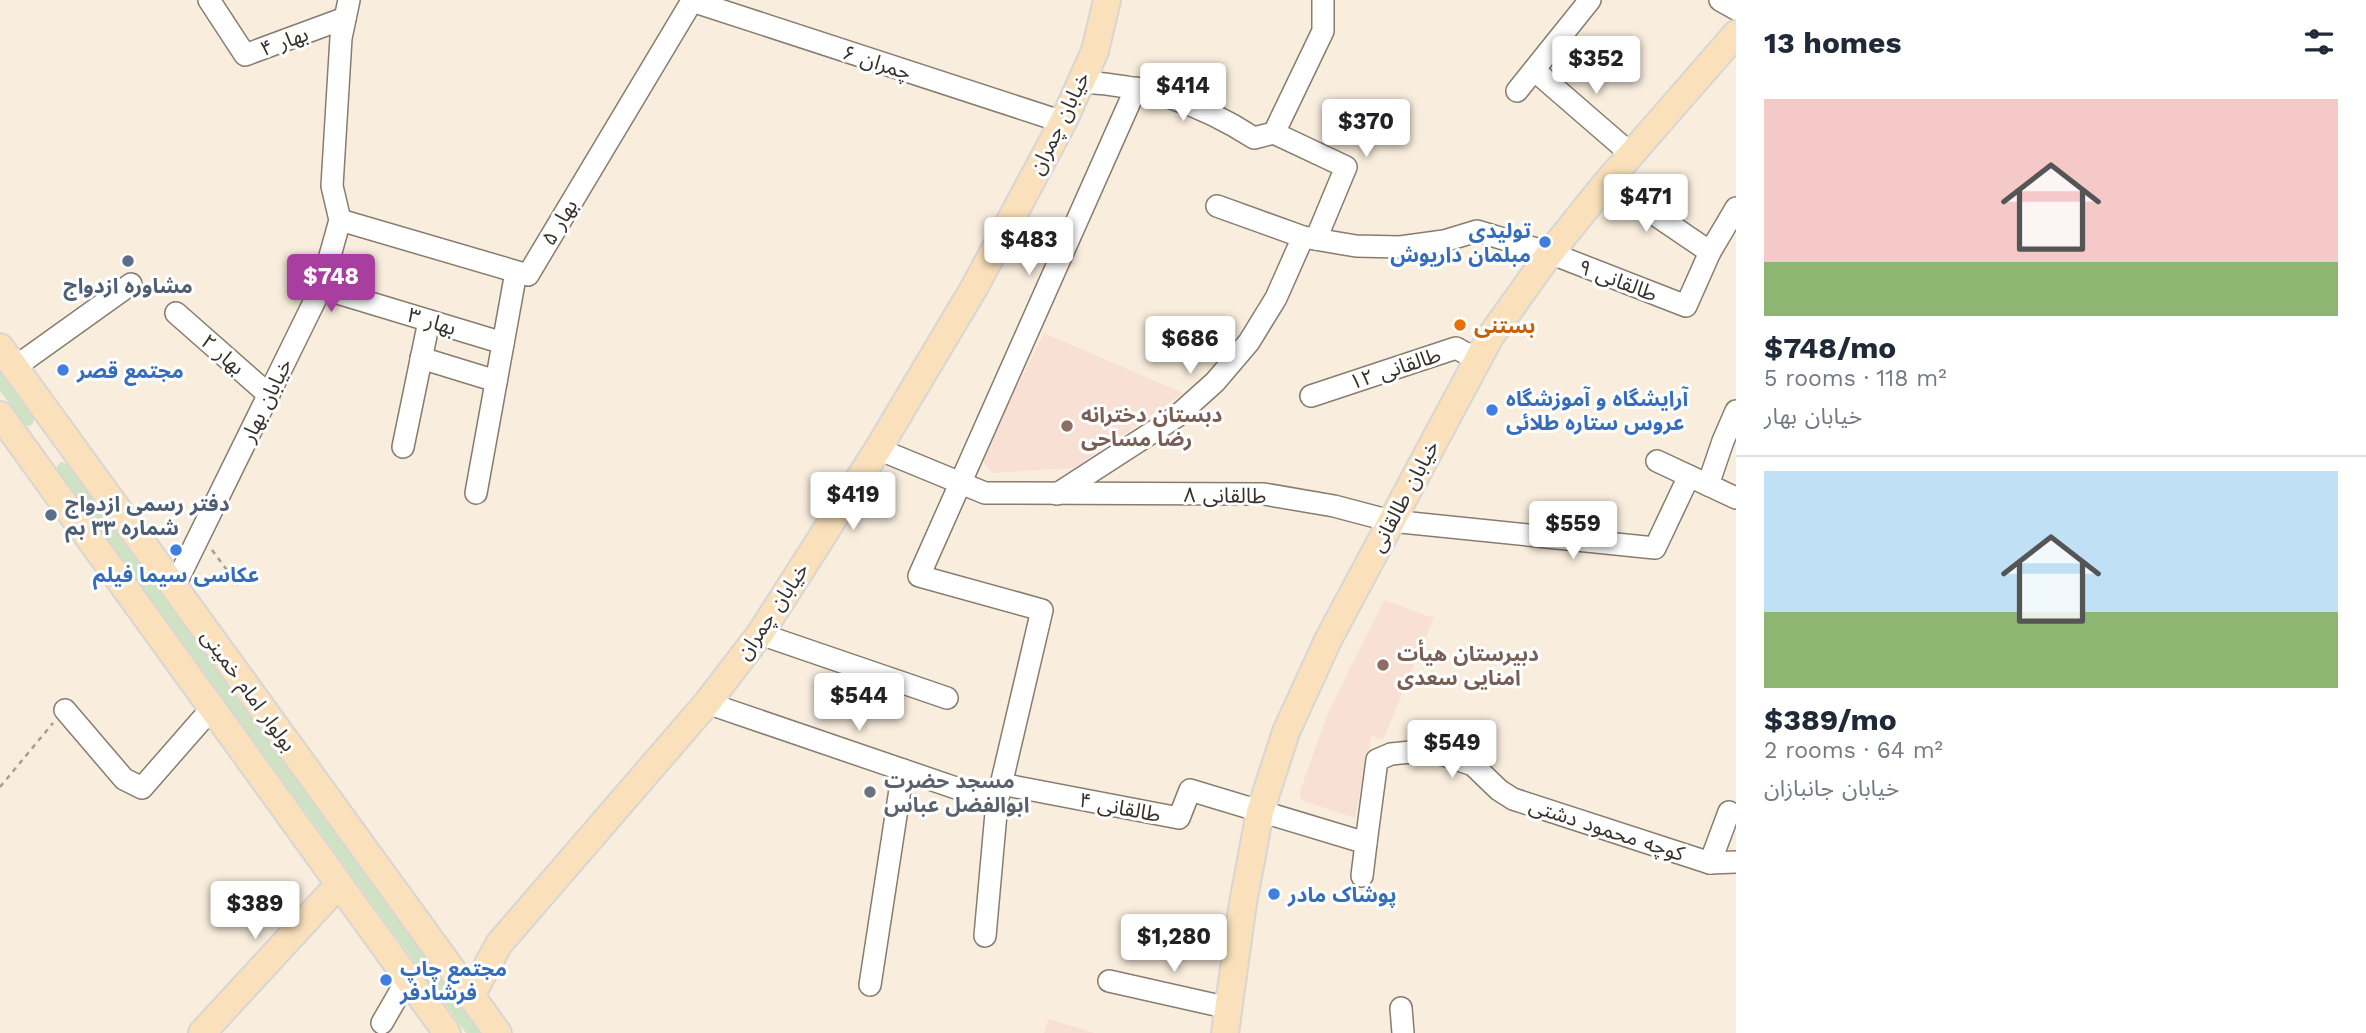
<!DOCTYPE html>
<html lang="en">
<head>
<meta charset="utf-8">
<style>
	:root { --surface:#fff; --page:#f2f2f3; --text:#1f2937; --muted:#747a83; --line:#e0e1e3; --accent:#a73ea0 }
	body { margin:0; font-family:"Work Sans","Noto Sans Arabic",sans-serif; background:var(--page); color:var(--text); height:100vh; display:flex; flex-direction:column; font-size:26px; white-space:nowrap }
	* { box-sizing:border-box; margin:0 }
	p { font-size:23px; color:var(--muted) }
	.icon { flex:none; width:38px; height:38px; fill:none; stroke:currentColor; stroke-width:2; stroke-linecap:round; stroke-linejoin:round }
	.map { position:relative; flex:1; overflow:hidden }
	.side { display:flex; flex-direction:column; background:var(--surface); width:630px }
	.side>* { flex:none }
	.price { position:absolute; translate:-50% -60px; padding:0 16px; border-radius:7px; background:#fff; color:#222; font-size:23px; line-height:46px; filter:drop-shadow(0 2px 4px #0008) }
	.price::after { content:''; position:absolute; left:50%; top:42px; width:21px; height:16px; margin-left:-10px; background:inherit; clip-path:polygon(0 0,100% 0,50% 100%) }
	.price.selected { background:var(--accent); color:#fff }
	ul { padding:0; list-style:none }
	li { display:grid; align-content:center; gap:14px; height:371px; padding:0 28px }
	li+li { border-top:2px solid var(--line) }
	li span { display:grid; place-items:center; height:217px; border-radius:0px; color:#555 }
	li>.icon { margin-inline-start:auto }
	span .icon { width:126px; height:126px; fill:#fffc; stroke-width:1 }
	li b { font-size:30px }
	h2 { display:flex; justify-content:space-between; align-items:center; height:84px; padding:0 28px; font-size:30px }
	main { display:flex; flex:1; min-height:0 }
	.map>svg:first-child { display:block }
	.education { fill:#f8e0d5 }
	.green { fill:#cfe2c4 }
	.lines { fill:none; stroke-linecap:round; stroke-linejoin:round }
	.minor-casing { stroke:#877c6e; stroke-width:24 }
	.major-casing { stroke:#d7d6d5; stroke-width:30 }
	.path { stroke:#a79e92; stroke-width:2.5; stroke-dasharray:5 5; stroke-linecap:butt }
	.minor { stroke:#fff; stroke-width:21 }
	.major { stroke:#fae1bb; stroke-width:26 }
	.shop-dot { fill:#3f7fe0; stroke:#fff; stroke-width:2.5 }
	.service-dot { fill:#5c6f8a; stroke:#fff; stroke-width:2.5 }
	.food-dot { fill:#e8710a; stroke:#fff; stroke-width:2.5 }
	.education-dot { fill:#8d6e63; stroke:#fff; stroke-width:2.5 }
	.worship-dot { fill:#6b7280; stroke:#fff; stroke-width:2.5 }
	.labels { text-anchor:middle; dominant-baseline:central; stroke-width:6; stroke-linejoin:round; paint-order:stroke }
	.street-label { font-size:21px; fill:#36312b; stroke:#fff }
	.shop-label { font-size:21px; font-weight:bold; fill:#366cbe; stroke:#fff; text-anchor:start }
	.service-label { font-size:21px; font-weight:bold; fill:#4e5e75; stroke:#fff }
	.food-label { font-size:21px; font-weight:bold; fill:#c56008; stroke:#fff; text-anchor:start }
	.education-label { font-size:21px; font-weight:bold; fill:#785e54; stroke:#fff; text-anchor:start }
	.worship-label { font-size:21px; font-weight:bold; fill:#5b616d; stroke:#fff; text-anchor:start }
</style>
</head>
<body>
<main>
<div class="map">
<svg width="1736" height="1033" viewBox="0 0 1736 1033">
	<rect width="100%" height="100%" fill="#f9eede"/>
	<g class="education">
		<path d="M 1044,333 L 1183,393 L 1075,468 L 992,473 L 981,459 Z"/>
		<path d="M 1384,600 L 1434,618 L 1383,740 L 1371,736 L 1355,818 L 1301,800 L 1300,791 L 1328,713 Z"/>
		<path d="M 1049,1018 L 1049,1019 L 1094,1033 L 1044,1033 Z"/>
	</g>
	<g class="green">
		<path d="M 0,372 L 33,417 L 34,421 L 32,425 L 28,426 L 24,424 L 0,391 Z"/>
		<path d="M 61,462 L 67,464 L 480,1033 L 466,1033 L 58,471 L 57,466 Z"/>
	</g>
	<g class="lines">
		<defs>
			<g id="minor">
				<path d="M 209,0 L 245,55 L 345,18"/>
				<path d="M 1720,0 L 1736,9"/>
				<path d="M 1534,70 L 1631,154"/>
				<path d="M 1081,82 C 1145,85 1200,103 1254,138 L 1274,133"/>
				<path d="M 1517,91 L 1590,0"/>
				<path d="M 1274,133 L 1346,167 L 1316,239"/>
				<path d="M 1274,133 L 1323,31 L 1323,0"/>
				<path d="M 1607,182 L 1710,252"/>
				<path d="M 1217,206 L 1303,237 L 1356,246 L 1400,247 L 1444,241 L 1477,231 L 1550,253 L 1686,306 L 1710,252 L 1736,208"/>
				<path d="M 340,220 L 528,275 L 692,1 L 1063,122"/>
				<path d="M 321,288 L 503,343"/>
				<path d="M 176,313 L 269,395"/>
				<path d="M 421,358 L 496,381"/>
				<path d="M 15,367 L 131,284"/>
				<path d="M 1311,396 L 1456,348 L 1478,360"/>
				<path d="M 403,447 L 429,321"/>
				<path d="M 878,449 L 985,493 L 1264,494 L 1334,506 L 1391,521 L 1655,548 L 1689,476"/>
				<path d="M 1657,461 L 1736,498"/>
				<path d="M 1708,485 L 1723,441 L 1736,411"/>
				<path d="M 476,493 L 516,272"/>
				<path d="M 1057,494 L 1176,417 L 1215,382 L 1249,342 L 1276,298 L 1303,237"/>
				<path d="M 173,585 L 180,575 L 321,288 L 340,220 L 332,186 L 341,38 L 349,0"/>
				<path d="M 760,634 L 947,698"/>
				<path d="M 707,703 L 997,802"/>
				<path d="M 65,710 L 124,779 L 142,788 L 212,708"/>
				<path d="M 1001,784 L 1179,818 L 1190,790 L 1366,843 L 1377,760 L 1391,754 L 1421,751 L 1444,755 L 1473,765 L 1499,790 L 1513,799 L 1710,863 L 1736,862"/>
				<path d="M 1710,863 L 1729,812"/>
				<path d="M 1362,876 L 1366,843"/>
				<path d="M 985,936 L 997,802 L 1042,610 L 919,576 L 1136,88"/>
				<path d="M 1109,981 L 1229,1008"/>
				<path d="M 870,985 L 903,770"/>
				<path d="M 1401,1008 L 1403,1033"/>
				<path d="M 382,1023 L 408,978"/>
			</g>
			<g id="major">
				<path d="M 0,347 L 498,1033"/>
				<path d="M 0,415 L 447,1033"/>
				<path d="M 471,996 L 499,944 L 707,703 L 760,634 L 878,449 L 974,288 L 1063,122 L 1095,51 L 1107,0"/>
				<path d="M 202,1033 L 331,893 L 341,886"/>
				<path d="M 1225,1033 L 1243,903 L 1260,812 L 1286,732 L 1328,640 L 1490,337 L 1550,253 L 1607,182 L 1736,34"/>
			</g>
		</defs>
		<use href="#minor" class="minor-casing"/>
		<use href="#major" class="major-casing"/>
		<g class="path">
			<path d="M 212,550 L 238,585"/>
			<path d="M 0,787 L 53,723"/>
		</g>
		<use href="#minor" class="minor"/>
		<use href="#major" class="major"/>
	</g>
	<g class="shop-dot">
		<circle cx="1545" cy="242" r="7"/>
		<circle cx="63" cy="370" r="7"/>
		<circle cx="1492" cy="410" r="7"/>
		<circle cx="176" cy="550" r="7"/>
		<circle cx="1274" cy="894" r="7"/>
		<circle cx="386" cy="980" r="7"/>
	</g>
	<g class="service-dot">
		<circle cx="128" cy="261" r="7"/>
		<circle cx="51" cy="515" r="7"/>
	</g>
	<circle class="food-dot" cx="1460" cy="325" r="7"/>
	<g class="education-dot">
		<circle cx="1067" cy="426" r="7"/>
		<circle cx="1383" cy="665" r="7"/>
	</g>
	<circle class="worship-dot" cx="870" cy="792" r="7"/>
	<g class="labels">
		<g class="street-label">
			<text transform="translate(284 41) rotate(-20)">بهار ۴</text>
			<text transform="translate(877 62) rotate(18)">چمران ۶</text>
			<text transform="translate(1059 123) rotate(-64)">خیابان چمران</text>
			<text transform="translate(559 222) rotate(-59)">بهار ۵</text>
			<text transform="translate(1618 280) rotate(21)">طالقانی ۹</text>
			<text transform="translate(432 321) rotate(17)">بهار ۳</text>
			<text transform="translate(223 354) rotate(41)">بهار ۲</text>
			<text transform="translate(1395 368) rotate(-18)">طالقانی ۱۲</text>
			<text transform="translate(266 400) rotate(-64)">خیابان بهار</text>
			<text transform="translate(1225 495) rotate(1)">طالقانی ۸</text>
			<text transform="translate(1404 496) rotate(-62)">خیابان طالقانی</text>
			<text transform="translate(772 611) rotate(-56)">خیابان چمران</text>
			<text transform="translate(249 690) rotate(54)">بولوار امام خمینی</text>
			<text transform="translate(1120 807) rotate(11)">طالقانی ۴</text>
			<text transform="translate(1607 829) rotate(18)">کوچه محمود دشتی</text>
		</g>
		<g class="shop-label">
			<text x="1531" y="230" text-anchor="end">تولیدی<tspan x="1531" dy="24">مبلمان داریوش</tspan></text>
			<text x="77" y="370">مجتمع قصر</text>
			<text x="1506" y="398">آرایشگاه و آموزشگاه<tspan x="1506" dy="24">عروس ستاره طلائی</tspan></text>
			<text x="176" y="574" text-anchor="middle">عکاسی سیما فیلم</text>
			<text x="1288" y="894">پوشاک مادر</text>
			<text x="400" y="968">مجتمع چاپ<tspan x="400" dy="24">فرشادفر</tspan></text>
		</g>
		<g class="service-label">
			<text x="128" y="285">مشاوره ازدواج</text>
			<text x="65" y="503" text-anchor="start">دفتر رسمی ازدواج<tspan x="65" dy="24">شماره ۳۳ بم</tspan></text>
		</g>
		<g class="food-label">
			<text x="1474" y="325">بستنی</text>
		</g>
		<g class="education-label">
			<text x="1081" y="414">دبستان دخترانه<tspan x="1081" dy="24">رضا مساحی</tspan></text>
			<text x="1397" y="653">دبیرستان هیأت<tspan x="1397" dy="24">امنایی سعدی</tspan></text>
		</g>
		<g class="worship-label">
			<text x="884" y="780">مسجد حضرت<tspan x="884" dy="24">ابوالفضل عباس</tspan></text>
		</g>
	</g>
</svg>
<b class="price" style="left:1596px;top:96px">$352</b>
<b class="price" style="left:1183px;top:123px">$414</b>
<b class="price" style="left:1366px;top:159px">$370</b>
<b class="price" style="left:1646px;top:234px">$471</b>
<b class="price" style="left:1029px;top:277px">$483</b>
<b class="price selected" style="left:331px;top:314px">$748</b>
<b class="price" style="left:1190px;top:376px">$686</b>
<b class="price" style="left:853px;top:532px">$419</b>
<b class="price" style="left:1573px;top:561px">$559</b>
<b class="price" style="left:859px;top:733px">$544</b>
<b class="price" style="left:1452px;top:780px">$549</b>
<b class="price" style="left:255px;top:941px">$389</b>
<b class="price" style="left:1174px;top:974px">$1,280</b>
</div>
<section class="side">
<h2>13 homes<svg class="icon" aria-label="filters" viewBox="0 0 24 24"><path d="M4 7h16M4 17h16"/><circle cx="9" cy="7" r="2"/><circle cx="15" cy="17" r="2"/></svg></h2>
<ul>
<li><span style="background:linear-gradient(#f6c9c9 75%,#8fb573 0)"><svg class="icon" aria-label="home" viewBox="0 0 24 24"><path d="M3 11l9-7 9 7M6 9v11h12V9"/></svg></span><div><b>$748/mo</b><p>5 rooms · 118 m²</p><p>خیابان بهار</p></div></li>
<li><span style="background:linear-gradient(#bfe0f5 65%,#8fb573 0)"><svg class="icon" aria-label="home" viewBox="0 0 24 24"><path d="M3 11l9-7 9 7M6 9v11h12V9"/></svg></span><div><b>$389/mo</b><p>2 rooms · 64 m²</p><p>خیابان جانبازان</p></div></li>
</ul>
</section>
</main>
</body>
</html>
